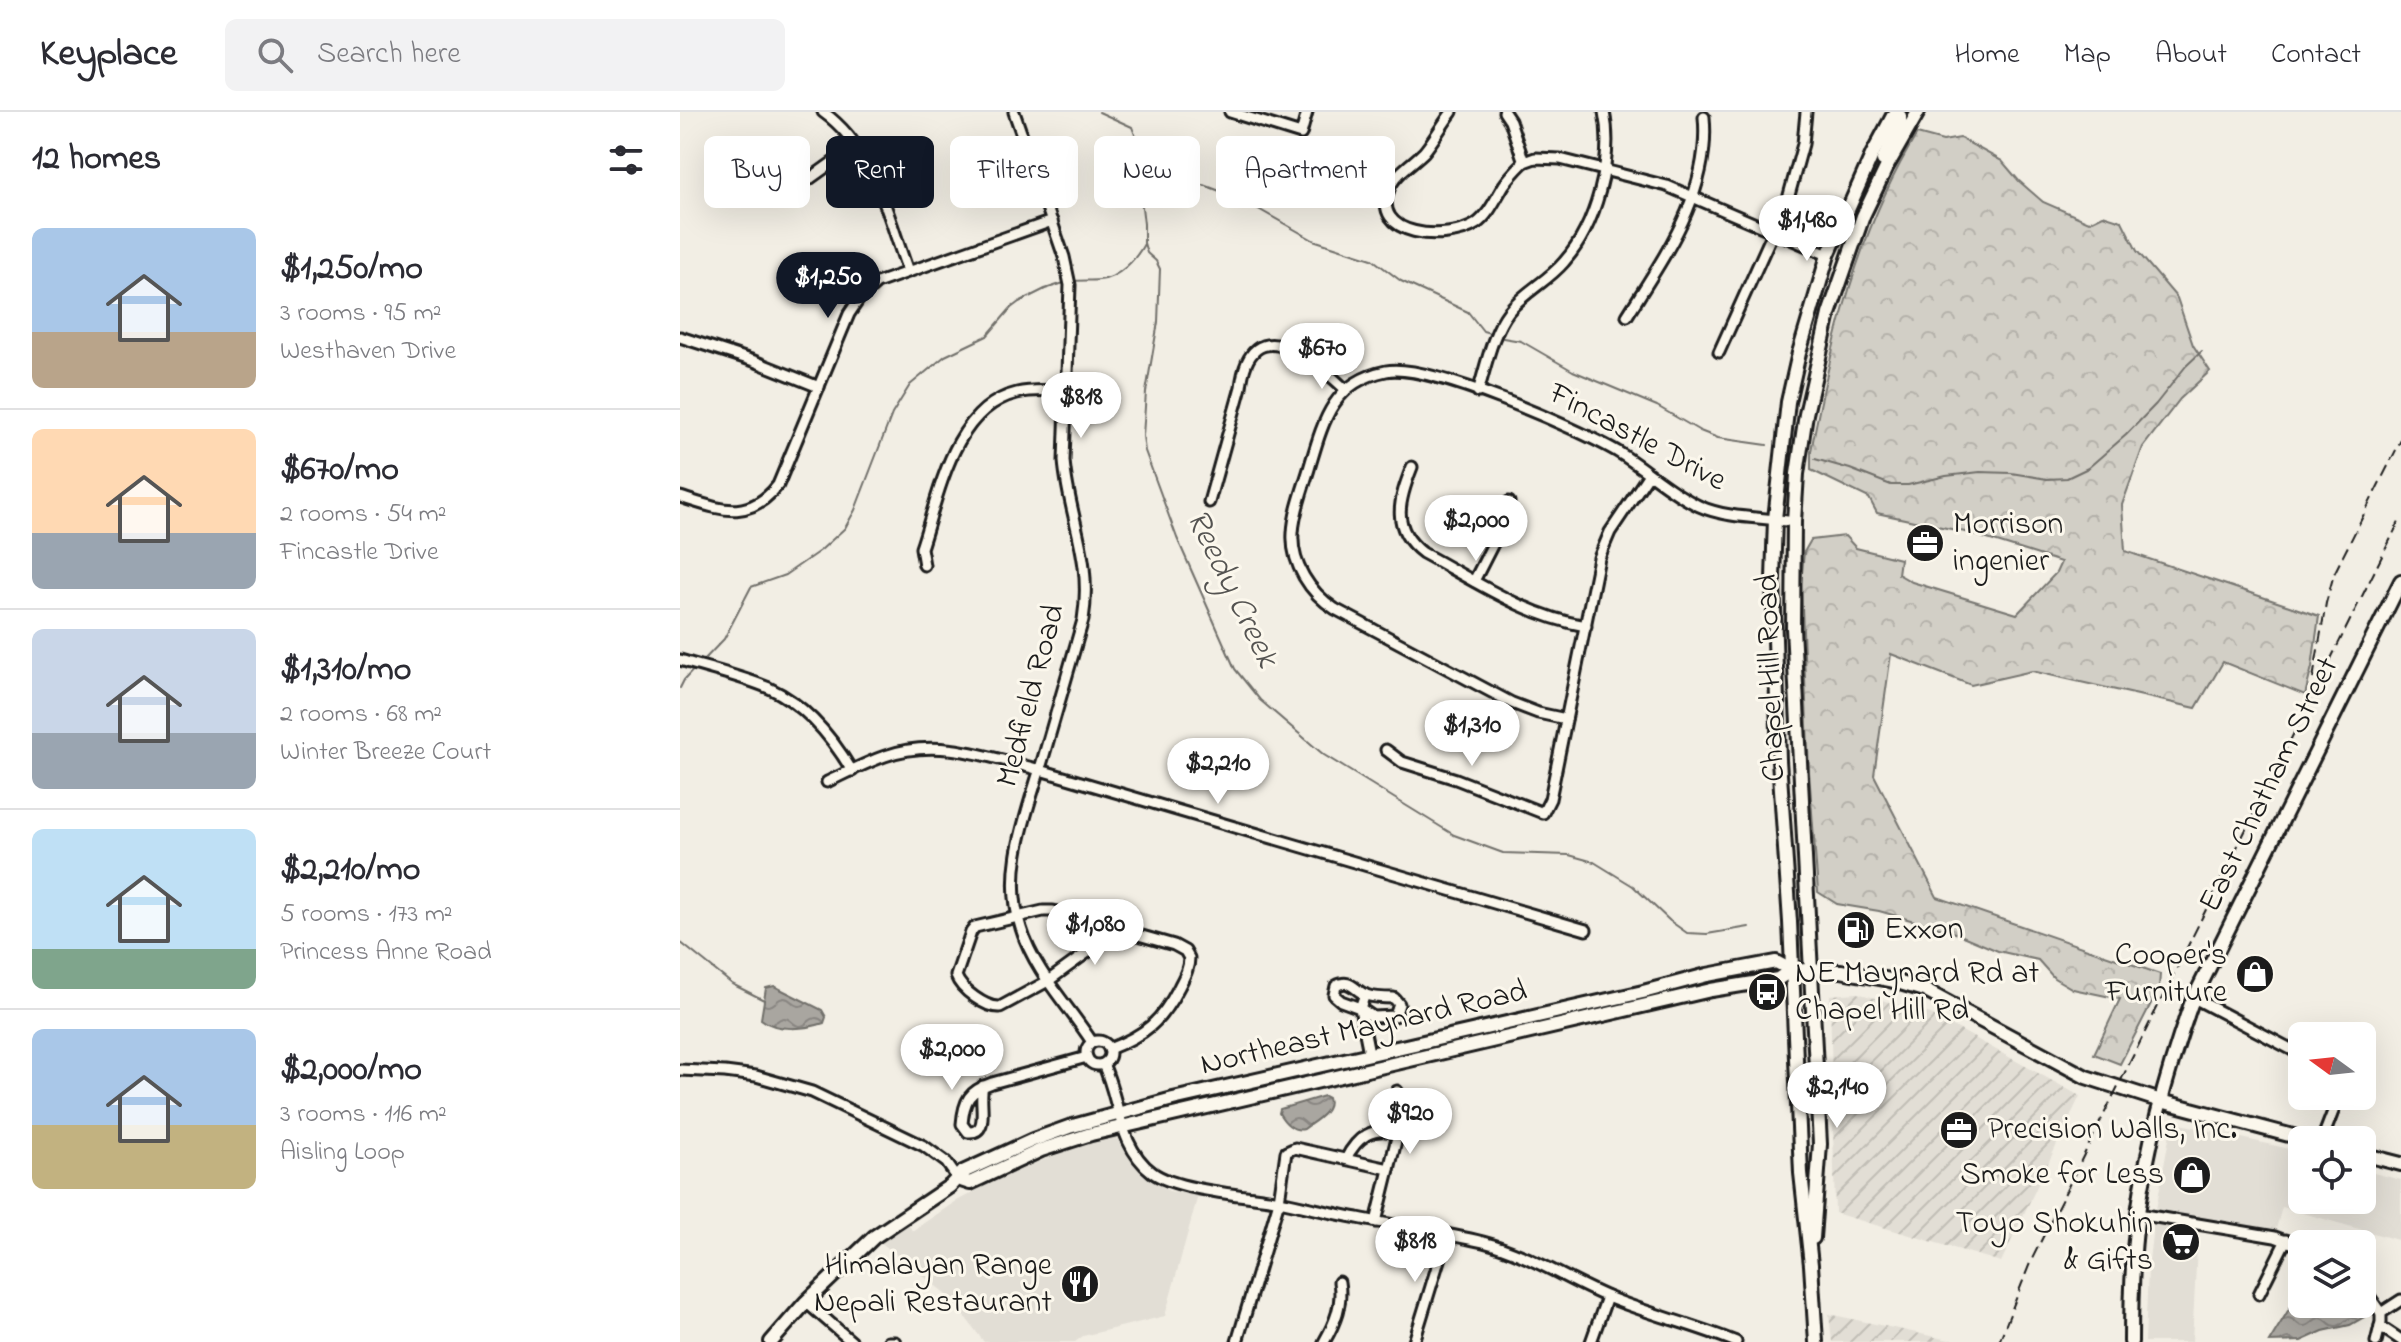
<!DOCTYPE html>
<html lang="en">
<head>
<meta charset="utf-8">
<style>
	:root { --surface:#fff; --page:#f2f2f3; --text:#2b2b33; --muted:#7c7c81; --line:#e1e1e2; --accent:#111827 }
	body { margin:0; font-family:"Indie Flower",sans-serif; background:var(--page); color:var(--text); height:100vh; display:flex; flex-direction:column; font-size:30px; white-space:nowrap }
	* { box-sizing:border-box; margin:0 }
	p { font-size:26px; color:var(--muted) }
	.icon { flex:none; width:44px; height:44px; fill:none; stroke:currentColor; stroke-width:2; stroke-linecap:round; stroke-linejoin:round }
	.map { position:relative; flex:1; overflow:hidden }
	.sheet { display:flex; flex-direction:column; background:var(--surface); width:680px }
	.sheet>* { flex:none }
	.guide { position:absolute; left:24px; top:24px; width:760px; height:72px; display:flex; gap:16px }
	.needle { width:52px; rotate:285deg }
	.fabs { position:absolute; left:1608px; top:910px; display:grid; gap:16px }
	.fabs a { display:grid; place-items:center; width:88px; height:88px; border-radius:12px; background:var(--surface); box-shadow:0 8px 32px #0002; font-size:40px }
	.price { position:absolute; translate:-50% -68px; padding:0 18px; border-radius:28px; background:#fff; color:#222; font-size:26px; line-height:52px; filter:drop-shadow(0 2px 4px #0008) }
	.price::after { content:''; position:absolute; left:50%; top:48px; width:24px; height:18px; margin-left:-12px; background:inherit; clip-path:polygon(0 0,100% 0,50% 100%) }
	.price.active { background:var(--accent); color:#fff }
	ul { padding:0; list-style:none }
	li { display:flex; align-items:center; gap:24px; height:200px; padding:0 32px }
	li+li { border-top:2px solid var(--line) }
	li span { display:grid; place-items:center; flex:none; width:224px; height:160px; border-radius:12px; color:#555 }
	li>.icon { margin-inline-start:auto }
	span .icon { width:96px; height:96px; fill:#fffc; stroke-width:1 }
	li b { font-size:34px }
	h2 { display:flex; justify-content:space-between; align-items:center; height:96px; padding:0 32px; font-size:34px }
	.chip { padding:0 28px; border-radius:12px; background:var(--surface); box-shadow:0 8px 32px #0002; font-size:28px; line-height:72px }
	.chip.active { background:var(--accent); color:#fff }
	header { display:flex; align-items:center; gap:48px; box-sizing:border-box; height:112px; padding:0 40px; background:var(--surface); border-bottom:2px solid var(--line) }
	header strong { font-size:38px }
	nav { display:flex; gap:44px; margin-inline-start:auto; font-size:28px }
	.search { width:560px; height:72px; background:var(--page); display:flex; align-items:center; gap:20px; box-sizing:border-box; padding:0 28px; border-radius:12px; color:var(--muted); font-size:30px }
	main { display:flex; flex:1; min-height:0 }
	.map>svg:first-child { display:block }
	.built { fill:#e2ded5 }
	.industrial { fill:url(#industrial-furrows) }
	.forest { fill:url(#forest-crowns); stroke:#777671; stroke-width:2 }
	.water { fill:url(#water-waves); stroke:#716f6b; stroke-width:2 }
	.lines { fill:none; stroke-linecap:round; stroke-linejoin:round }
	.stream { stroke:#716f6b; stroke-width:2 }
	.minor-casing { stroke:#1c1c1c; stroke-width:15 }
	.major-casing { stroke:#1c1c1c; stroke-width:18 }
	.minor { stroke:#fbf7ec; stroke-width:9 }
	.major { stroke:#fbf7ec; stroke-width:12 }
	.rail { stroke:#1c1c1c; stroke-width:2; stroke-dasharray:12 6; stroke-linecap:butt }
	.labels { text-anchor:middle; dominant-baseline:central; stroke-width:6; stroke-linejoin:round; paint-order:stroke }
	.street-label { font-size:32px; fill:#1c1c1c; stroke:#fbf7ec }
	.poi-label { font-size:32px; fill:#1c1c1c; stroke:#fbf7ec; text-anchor:start }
	.water-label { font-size:34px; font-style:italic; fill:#545351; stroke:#fbf7ec }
</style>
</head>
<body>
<header>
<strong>Keyplace</strong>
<div class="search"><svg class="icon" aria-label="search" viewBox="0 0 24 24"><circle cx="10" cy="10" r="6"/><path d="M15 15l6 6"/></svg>Search here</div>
<nav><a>Home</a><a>Map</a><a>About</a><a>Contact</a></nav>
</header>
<main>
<section class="sheet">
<h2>12 homes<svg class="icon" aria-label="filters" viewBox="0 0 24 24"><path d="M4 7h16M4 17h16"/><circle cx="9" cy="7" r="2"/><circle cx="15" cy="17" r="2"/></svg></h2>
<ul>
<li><span style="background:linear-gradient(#a9c7e8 65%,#b9a48a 0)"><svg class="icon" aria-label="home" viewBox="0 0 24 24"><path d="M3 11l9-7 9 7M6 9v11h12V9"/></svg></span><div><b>$1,250/mo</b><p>3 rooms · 95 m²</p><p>Westhaven Drive</p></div></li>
<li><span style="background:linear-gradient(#ffd9b3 65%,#9aa5b1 0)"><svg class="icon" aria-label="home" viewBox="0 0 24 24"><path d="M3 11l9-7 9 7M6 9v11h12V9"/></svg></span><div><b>$670/mo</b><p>2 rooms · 54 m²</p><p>Fincastle Drive</p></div></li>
<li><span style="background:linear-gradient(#c9d6e8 65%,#9aa5b1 0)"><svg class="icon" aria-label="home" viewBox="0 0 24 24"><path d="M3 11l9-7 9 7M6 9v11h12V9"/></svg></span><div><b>$1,310/mo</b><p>2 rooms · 68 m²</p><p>Winter Breeze Court</p></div></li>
<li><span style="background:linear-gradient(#bfe0f5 75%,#7fa58c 0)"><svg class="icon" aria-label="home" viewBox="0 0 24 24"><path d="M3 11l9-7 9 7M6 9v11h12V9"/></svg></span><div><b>$2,210/mo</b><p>5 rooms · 173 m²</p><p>Princess Anne Road</p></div></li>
<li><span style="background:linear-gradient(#a9c7e8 60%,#c2b280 0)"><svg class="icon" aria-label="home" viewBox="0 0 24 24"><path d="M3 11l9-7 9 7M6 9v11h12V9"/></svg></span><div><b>$2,000/mo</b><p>3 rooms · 116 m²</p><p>Aisling Loop</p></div></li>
</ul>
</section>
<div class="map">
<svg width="1721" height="1230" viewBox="0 0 1721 1230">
	<defs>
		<pattern id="industrial-furrows" width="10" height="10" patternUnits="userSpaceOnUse" patternTransform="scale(2)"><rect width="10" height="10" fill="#e2ded5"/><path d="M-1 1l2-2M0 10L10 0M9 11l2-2" fill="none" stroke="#c1beb6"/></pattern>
		<pattern id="forest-crowns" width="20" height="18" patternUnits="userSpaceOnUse" patternTransform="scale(2)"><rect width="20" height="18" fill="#d2cfc6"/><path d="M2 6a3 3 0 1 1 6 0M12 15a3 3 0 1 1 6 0" fill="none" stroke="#b4b1aa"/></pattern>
		<pattern id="water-waves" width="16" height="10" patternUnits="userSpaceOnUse" patternTransform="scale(2)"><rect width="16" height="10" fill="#a9a6a0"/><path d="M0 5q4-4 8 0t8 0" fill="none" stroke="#898682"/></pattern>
	</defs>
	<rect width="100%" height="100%" fill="#f2eee4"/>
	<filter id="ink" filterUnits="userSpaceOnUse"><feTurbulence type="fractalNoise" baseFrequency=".0125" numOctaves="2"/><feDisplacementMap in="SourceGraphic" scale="16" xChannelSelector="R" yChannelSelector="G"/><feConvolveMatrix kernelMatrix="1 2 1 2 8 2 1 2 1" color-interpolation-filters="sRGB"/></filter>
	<g filter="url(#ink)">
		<g class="built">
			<path d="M 1501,1012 L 1622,1040 L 1622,1088 L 1682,1088 L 1682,1058 L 1721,1068 L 1721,1129 L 1602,1095 L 1595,1121 L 1518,1116 L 1512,1230 L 1465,1230 L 1468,1157 L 1473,1114 L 1490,1021 L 1498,1022 Z"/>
			<path d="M 432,1024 L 439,1028 L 451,1049 L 472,1069 L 489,1079 L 518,1083 L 485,1204 L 403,1224 L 395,1230 L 304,1230 L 271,1186 L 194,1125 L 225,1104 L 232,1119 L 275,1090 L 301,1076 L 348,1054 L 416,1027 Z"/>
		</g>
		<g class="industrial">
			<path d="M 1177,881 L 1251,902 L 1400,984 L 1321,1150 L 1155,1101 L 1150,883 Z"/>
			<path d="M 1149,1202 L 1278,1230 L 1152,1230 Z"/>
		</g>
		<path class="forest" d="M 1237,22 L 1263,29 L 1280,26 L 1322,49 L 1339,69 L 1363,90 L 1409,110 L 1423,103 L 1442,109 L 1457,139 L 1497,186 L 1513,233 L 1530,259 L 1500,287 L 1463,335 L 1442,393 L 1445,439 L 1639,504 L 1632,555 L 1625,583 L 1543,550 L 1516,596 L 1352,559 L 1291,573 L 1211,542 L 1194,663 L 1257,785 L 1480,862 L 1479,876 L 1440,952 L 1414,942 L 1440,887 L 1393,877 L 1374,866 L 1358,848 L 1318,839 L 1273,820 L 1199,799 L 1157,792 L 1138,780 L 1129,660 L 1121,472 L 1124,440 L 1131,428 L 1165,424 L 1176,436 L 1220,447 L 1218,462 L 1232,470 L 1337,502 L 1376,461 L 1381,450 L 1285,420 L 1197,401 L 1189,386 L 1131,358 L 1131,339 C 1152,229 1178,118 1237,22 Z"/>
		<g class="water">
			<path d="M 94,874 L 142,898 L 146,905 L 144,911 C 126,917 96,920 81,907 L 86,876 Z"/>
			<path d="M 644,984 L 648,986 C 653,1000 634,1009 624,1017 C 613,1020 604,1010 599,1001 L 600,997 Z"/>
			<path d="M 1622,1176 L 1622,1192 L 1682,1192 L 1682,1184 L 1686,1192 L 1684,1205 L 1670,1213 L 1643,1219 L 1621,1229 L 1589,1230 Z"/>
		</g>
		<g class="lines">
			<g class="stream">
				<path d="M 419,0 L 452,15 L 457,28 L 452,44 L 458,61 L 464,112 L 464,131 L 467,141 L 476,149 L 480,157 L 478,210 L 466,280 L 463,324 L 465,339 L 497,426 L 555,557 L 580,588 L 644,643 L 774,723 L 823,741 L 889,743 L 914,750 L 953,774 L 990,809 L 1007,821 L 1027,822 L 1069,815"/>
				<path d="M 460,63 L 473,78 L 485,85 L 495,84 L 511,75 L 524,73 L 561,87 L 633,128 L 692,147 L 721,169 L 788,200 L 803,219 L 810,221"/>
				<path d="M 393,169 C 402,168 411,169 419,168 C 438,167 456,147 464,132"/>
				<path d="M 823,226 L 841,229 L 893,259 L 977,294 L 1020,319 L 1038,326 L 1087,333"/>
				<path d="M 1135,347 L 1170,357 L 1211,373 L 1228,373 L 1266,364 L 1300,360 L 1331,361 L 1367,367 L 1387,366 L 1408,356 L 1446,323 L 1476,292 L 1506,254 L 1522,239"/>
				<path d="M 21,551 L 44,527 L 71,475 L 105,463 L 141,438 L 165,416 L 175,398 L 212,302 L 230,273 L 265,244 L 307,224 L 331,196 L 339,190 L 365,177 L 387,170"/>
				<path d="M 0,576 L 4,568 L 16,555"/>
				<path d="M 0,830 L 52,872 L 84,888"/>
			</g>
			<defs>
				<g id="minor">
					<path d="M 143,0 C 195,37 207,103 228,159"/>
					<path d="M 334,0 L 384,145 L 390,173 L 384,349 C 389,407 413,446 403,508 C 390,553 377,598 364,643 C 348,699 322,758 341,816 C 354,859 388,893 412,930"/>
					<path d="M 550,0 L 621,22 L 627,0"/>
					<path d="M 772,0 C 762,13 754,28 744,40 C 733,51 716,61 710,75 C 688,126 768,130 796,112 C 809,103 816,86 824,73 C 830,64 837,57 844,50 L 830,9 L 824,0"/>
					<path d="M 844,50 L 855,46 L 880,47 L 987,74 L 1148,143"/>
					<path d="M 100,88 L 177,33"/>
					<path d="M 947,204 C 985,143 1031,80 1024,5"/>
					<path d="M 0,225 L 74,249 L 139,275"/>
					<path d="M 1039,240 L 1108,87 L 1123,32 L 1126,0"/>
					<path d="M 798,280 C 806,254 812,221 829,199 C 844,180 868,169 884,150 C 916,114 934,47 924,0"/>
					<path d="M 732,355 C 719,388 710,416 743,441 C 795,469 846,504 906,514"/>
					<path d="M 0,385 C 39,397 68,411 98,373 L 169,202 L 179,187 L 197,171 L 372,109"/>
					<path d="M 529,390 L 561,275 C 570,195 633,247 665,277"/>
					<path d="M 244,453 L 241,436 C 259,383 273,296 337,281 C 353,277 370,279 386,279"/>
					<path d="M 794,469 L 820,418 L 829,390"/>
					<path d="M 0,548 C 29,557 61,564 89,576 C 126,593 152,625 172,659"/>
					<path d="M 886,607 L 858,601 L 832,591 L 655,497 C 630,481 611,452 613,421 C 614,400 623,377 629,357 C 643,310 652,270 706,259 C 747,250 899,317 938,340 C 966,357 989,380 1019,394 C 1048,407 1083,405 1114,410"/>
					<path d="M 706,638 L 722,650 L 776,667 L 863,701 L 870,687 L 919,446 L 930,420 L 969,362"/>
					<path d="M 147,670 C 166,661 185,651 205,644 C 257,625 309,645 360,658 L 906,818"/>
					<path d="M 422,812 L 416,833 L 412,837 L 368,869 L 320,895 C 306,896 281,878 276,864 L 291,820 L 295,815 L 363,799 L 373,799 L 494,833 L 505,839 L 509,846 C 509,857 504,865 499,875 C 481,910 465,923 429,937"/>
					<path d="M 685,882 L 680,896 L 693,905 L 715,904 L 719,892 L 714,886 C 705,886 695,886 686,883 C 674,878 670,866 656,874 L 654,883 L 661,889 L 680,896 L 689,941"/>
					<path d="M 1514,886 L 1622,943"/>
					<circle cx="418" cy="941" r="12"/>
					<path d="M 423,952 C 440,988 438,1034 472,1060 C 495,1078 564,1083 595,1088 C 623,1094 650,1101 678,1106 C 720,1115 762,1120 803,1130 C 849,1142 887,1168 930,1186 C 972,1203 1015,1213 1056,1230"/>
					<path d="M 0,958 L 45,960 L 76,964 L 132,980 L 244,1034 L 266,1050 L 278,1067"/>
					<path d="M 303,974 C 298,990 311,1022 288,1020 L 282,1012 C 284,988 289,979 312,971 L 407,945"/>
					<path d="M 1642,1028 L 1659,984"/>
					<path d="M 666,1047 C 676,1026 694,1012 718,1022"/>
					<path d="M 1458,1102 L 1595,1125 L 1622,1135"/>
					<path d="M 696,1110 L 722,1005 L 717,979"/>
					<path d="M 1682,1174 L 1701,1201"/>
					<path d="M 1579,1182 L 1606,1128"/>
					<path d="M 126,1190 L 172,1230"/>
					<path d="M 1700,1214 L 1721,1228"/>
					<path d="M 208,1230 L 215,1230"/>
					<path d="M 557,1230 L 599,1089 L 606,1040 L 615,1036 L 709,1057"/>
					<path d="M 644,1230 C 655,1211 663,1192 659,1170"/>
					<path d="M 734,1230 L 767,1122"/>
					<path d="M 911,1230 L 927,1185"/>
					<path d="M 1696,1230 L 1701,1210 L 1701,1201 L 1721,1188"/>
				</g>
				<g id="major">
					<path d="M 1203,48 L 1220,10 L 1220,4 L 1216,0"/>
					<path d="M 1682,1042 L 1721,1052"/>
					<path d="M 278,1067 L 290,1071 L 361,1038 L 411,1022 L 1031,878 L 1098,867 L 1111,858"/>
					<path d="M 1133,1126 L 1140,1032 L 1113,516 L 1114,410 L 1117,362 L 1126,302 L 1149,202 L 1183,104 L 1206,56 L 1238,0"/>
					<path d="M 91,1230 L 126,1190 L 194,1125 L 270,1074 L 283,1060 L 353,1028 L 389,1015 L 493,987 L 963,880 L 1027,863 L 1096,850 L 1111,858 L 1161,859 L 1210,868 L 1244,878 L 1406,965 L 1481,989 L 1628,1028"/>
					<path d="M 1136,1230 L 1131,1153 L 1121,1061 L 1110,810 L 1099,648 L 1093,467 L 1095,407 L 1108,290 L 1119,241 L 1148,143 L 1193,41 L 1215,0"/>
					<path d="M 1451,1230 C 1451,1187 1452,1144 1458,1101 C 1468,1029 1487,960 1511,892 L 1721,469"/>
				</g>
			</defs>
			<use href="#minor" class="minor-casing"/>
			<use href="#major" class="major-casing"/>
			<use href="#minor" class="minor"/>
			<use href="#major" class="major"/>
			<g class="rail">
				<path d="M 1633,567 L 1646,491 L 1654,462 L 1721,328"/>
				<path d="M 1319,1230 L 1350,1151 L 1721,406"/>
			</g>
		</g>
	</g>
	<defs>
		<symbol id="office-disc" viewBox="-11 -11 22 22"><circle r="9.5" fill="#1c1c1c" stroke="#fbf7ec"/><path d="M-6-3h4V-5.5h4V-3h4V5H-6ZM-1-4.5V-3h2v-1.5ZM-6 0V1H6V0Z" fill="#fff"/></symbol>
		<symbol id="fuel-disc" viewBox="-11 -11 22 22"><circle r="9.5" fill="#1c1c1c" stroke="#fbf7ec"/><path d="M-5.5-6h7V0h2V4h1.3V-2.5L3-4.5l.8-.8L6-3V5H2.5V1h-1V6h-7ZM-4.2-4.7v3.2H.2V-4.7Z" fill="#fff"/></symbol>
		<symbol id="shop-disc" viewBox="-11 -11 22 22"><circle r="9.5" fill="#1c1c1c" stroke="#fbf7ec"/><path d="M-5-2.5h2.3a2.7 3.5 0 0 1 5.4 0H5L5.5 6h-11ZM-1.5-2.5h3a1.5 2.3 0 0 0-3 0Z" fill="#fff"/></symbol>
		<symbol id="bus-disc" viewBox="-11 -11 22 22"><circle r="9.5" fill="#1c1c1c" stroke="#fbf7ec"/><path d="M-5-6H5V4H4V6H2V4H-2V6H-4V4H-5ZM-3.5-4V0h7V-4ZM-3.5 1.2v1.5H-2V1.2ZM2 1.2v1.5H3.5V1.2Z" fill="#fff"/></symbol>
		<symbol id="supermarket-disc" viewBox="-11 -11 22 22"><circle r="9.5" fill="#1c1c1c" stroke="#fbf7ec"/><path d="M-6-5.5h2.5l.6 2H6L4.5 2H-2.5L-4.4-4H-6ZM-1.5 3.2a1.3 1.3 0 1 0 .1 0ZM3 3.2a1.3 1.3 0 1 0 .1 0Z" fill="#fff"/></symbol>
		<symbol id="restaurant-disc" viewBox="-11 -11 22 22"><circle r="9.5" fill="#1c1c1c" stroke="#fbf7ec"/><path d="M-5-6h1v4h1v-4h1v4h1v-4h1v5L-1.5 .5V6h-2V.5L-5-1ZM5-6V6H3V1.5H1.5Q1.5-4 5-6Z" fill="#fff"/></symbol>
	</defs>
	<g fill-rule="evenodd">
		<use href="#office-disc" x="1223" y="409" width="44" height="44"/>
		<use href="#fuel-disc" x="1154" y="796" width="44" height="44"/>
		<use href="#shop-disc" x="1553" y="840" width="44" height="44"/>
		<use href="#bus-disc" x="1065" y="858" width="44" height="44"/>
		<use href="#office-disc" x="1257" y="996" width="44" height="44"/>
		<use href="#shop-disc" x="1490" y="1041" width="44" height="44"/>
		<use href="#supermarket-disc" x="1479" y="1108" width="44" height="44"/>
		<use href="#restaurant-disc" x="378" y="1150" width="44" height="44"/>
	</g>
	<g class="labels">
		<g class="street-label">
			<text transform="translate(957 326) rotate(28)">Fincastle Drive</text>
			<text transform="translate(1092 566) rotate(-92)">Chapel Hill Road</text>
			<text transform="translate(352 584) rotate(-75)">Medfield Road</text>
			<text transform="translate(1590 673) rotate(-64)">East Chatham Street</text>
			<text transform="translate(684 917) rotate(-13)">Northeast Maynard Road</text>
		</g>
		<g class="poi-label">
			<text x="1273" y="413">Morrison<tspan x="1273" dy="37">ingenier</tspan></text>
			<text x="1204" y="818">Exxon</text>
			<text x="1547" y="844" text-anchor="end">Cooper's<tspan x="1547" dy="37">Furniture</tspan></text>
			<text x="1115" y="862">NE Maynard Rd at<tspan x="1115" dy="37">Chapel Hill Rd</tspan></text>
			<text x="1307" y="1018">Precision Walls, Inc.</text>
			<text x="1484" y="1063" text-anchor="end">Smoke for Less</text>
			<text x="1473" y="1112" text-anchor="end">Toyo Shokuhin<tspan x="1473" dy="37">&amp; Gifts</tspan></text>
			<text x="372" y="1154" text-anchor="end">Himalayan Range<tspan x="372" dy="37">Nepali Restaurant</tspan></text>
		</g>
		<g class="water-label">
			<text transform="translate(551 477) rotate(64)">Reedy Creek</text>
		</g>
	</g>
</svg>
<div class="fabs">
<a><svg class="needle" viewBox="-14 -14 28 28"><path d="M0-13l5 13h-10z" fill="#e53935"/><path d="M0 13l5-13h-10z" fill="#7c7c81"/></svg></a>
<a><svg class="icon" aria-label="locate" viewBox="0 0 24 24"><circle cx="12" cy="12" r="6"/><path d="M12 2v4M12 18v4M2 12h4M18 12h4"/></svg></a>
<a><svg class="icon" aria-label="layers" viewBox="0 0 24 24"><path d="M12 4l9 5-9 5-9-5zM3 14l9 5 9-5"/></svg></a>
</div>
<b class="price" style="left:1127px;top:151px">$1,480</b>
<b class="price active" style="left:148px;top:208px">$1,250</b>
<b class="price" style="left:642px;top:279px">$670</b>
<b class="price" style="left:401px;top:328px">$818</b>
<b class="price" style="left:796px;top:451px">$2,000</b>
<b class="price" style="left:792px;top:656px">$1,310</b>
<b class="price" style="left:538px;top:694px">$2,210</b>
<b class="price" style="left:415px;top:855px">$1,080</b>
<b class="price" style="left:272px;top:980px">$2,000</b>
<b class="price" style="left:1157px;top:1018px">$2,140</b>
<b class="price" style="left:730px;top:1044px">$920</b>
<b class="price" style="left:735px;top:1172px">$818</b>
<div class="guide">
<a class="chip">Buy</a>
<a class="chip active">Rent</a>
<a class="chip">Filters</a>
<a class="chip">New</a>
<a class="chip">Apartment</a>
</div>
</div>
</main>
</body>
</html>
